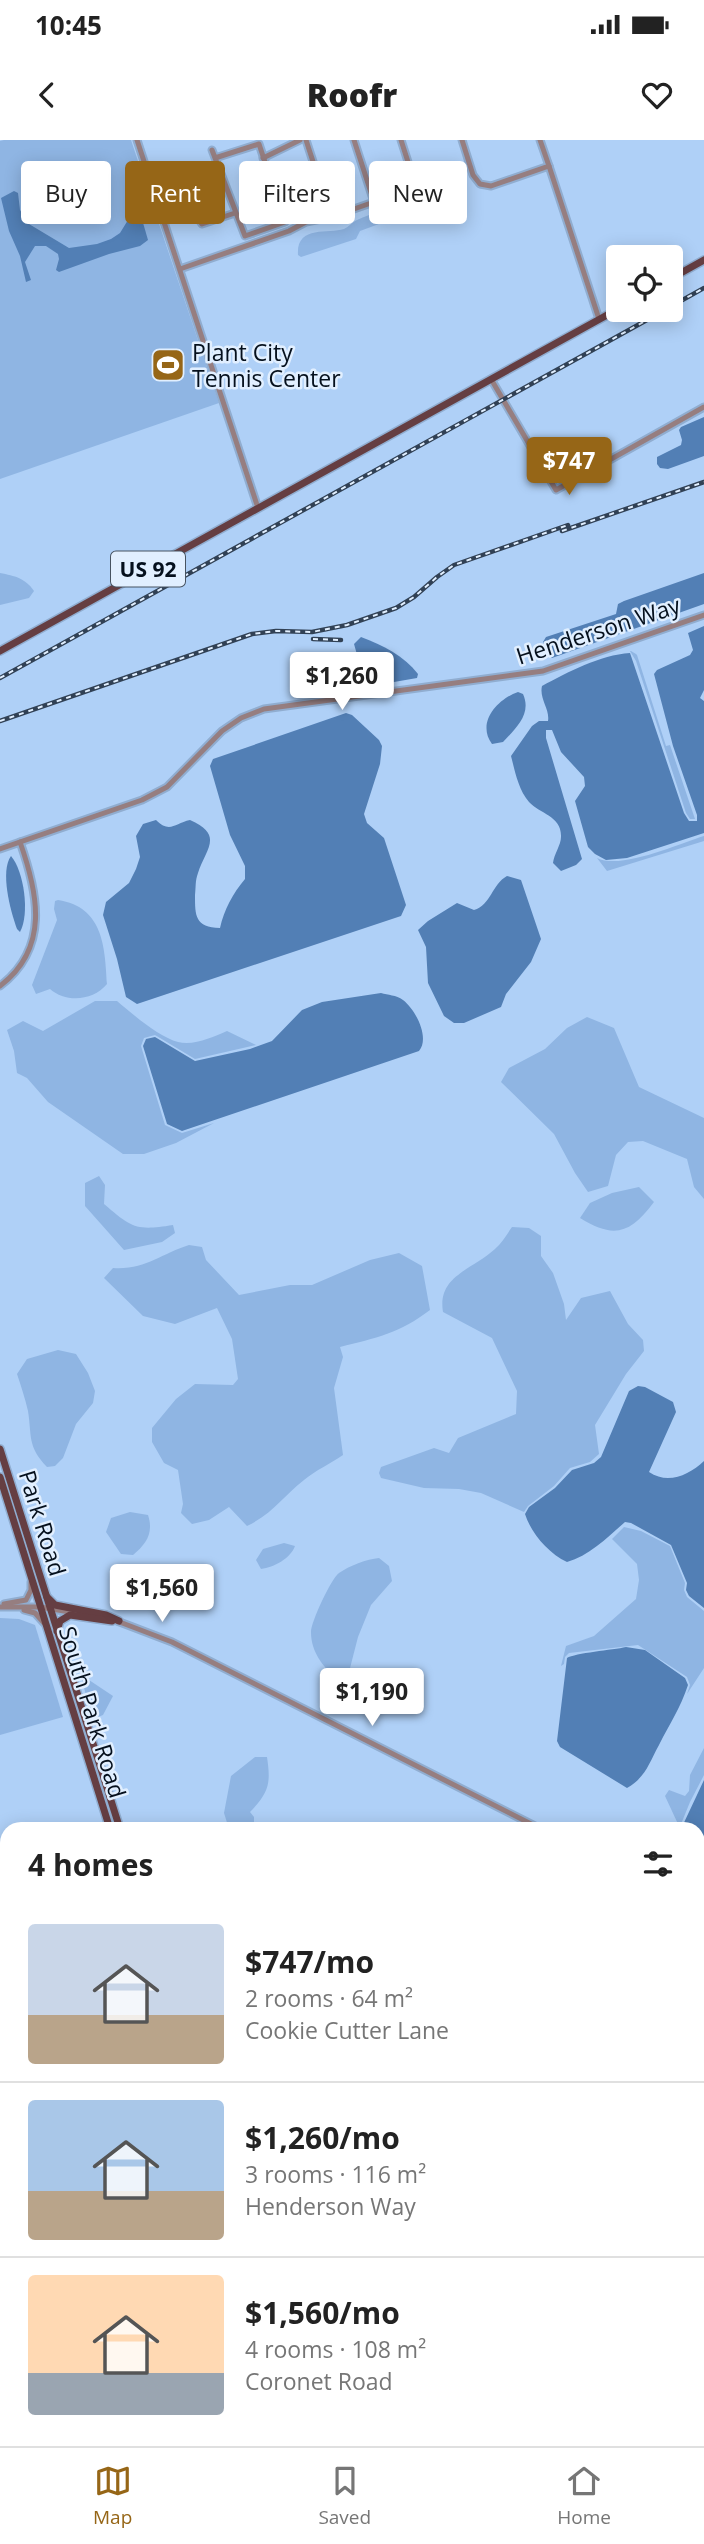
<!DOCTYPE html>
<html lang="en">
<head>
<meta charset="utf-8">
<style>
	:root { --surface:#fff; --page:#f2f2f2; --text:#222; --muted:#767676; --line:#e0e0e0; --accent:#966617 }
	body { margin:0; font-family:"Open Sans",sans-serif; background:var(--page); color:var(--text); height:100vh; display:flex; flex-direction:column; font-size:26px; white-space:nowrap }
	* { box-sizing:border-box; margin:0 }
	p { font-size:23px; color:var(--muted) }
	.icon { flex:none; width:38px; height:38px; fill:none; stroke:currentColor; stroke-width:2; stroke-linecap:round; stroke-linejoin:round }
	.map { position:relative; flex:1; overflow:hidden }
	.details { position:absolute; left:0px; top:1682px; width:705px; height:625px; display:flex; flex-direction:column; background:var(--surface); border-radius:21px 21px 0 0; box-shadow:0 4px 18px #0003 }
	.details>* { flex:none }
	.hud { position:absolute; left:21px; top:21px; width:663px; height:63px; display:flex; gap:14px }
	.controls { position:absolute; left:606px; top:105px; display:grid; gap:14px }
	.controls a { display:grid; place-items:center; width:77px; height:77px; border-radius:7px; background:var(--surface); box-shadow:0 4px 18px #0003; font-size:35px }
	.price { position:absolute; translate:-50% -60px; padding:0 16px; border-radius:7px; background:#fff; color:#222; font-size:23px; line-height:46px; filter:drop-shadow(0 2px 4px #0008) }
	.price::after { content:''; position:absolute; left:50%; top:42px; width:21px; height:16px; margin-left:-10px; background:inherit; clip-path:polygon(0 0,100% 0,50% 100%) }
	.price.selected { background:var(--accent); color:#fff }
	ul { padding:0; list-style:none }
	li { display:flex; align-items:center; gap:21px; height:175px; padding:0 28px }
	li+li { border-top:2px solid var(--line) }
	li span { display:grid; place-items:center; flex:none; width:196px; height:140px; border-radius:7px; color:#555 }
	li>.icon { margin-inline-start:auto }
	span .icon { width:84px; height:84px; fill:#fffc; stroke-width:1 }
	li b { font-size:30px }
	h2 { display:flex; justify-content:space-between; align-items:center; height:84px; padding:0 28px; font-size:30px }
	.tag { padding:0 24px; border-radius:7px; background:var(--surface); box-shadow:0 4px 18px #0003; font-size:24px; line-height:63px }
	.tag.selected { background:var(--accent); color:#fff }
	.status { display:flex; justify-content:space-between; align-items:center; height:49px; padding:0 35px; background:var(--surface); direction:ltr }
	.status svg { height:19px; fill:currentColor }
	header { display:flex; justify-content:space-between; align-items:center; height:91px; padding:0 28px; background:var(--surface); font-size:32px; font-weight:800 }
	.dock { display:flex; justify-content:space-around; align-items:center; height:98px; border-top:2px solid var(--line); background:var(--surface); font-size:19px; color:var(--muted) }
	.dock a { display:grid; justify-items:center; gap:4px }
	.dock .selected { color:var(--accent) }
	.map>svg:first-child { display:block }
	.green { fill:#8fb5e3 }
	.water { fill:#527fb5 }
	.lines { fill:none; stroke-linecap:round; stroke-linejoin:round }
	.minor-casing { stroke:#90add0; stroke-width:9 }
	.major-casing { stroke:#90add0; stroke-width:10 }
	.minor { stroke:#967e80; stroke-width:5 }
	.major { stroke:#653e42; stroke-width:7 }
	.rail-casing { stroke:#314155; stroke-width:4.5 }
	.rail { stroke:#e1efff; stroke-width:2; stroke-dasharray:5; stroke-linecap:butt }
	.labels { text-anchor:middle; dominant-baseline:central; stroke-width:5; stroke-linejoin:round; paint-order:stroke }
	.shield { fill:#e1efff; stroke:#475361; stroke-width:2 }
	.shield-label { font-size:21px; font-weight:bold; fill:#05101d }
	.poi-label { font-size:23px; fill:#05101d; stroke:#e1efff; text-anchor:start }
	.street-label { font-size:23px; fill:#05101d; stroke:#e1efff }
</style>
</head>
<body>
<div class="status"><b>10:45</b><svg viewBox="0 0 49 12"><path d="M0 12V9h3v3zM5 12V6h3v6zM10 12V3h3v9zM15 12V0h3v12zM26 1h20v11H26zM47 4h2v5h-2z"/></svg></div>
<header><svg class="icon" aria-label="back" viewBox="0 0 24 24"><path d="M15 5l-7 7 7 7"/></svg>Roofr<svg class="icon" aria-label="heart" viewBox="0 0 24 24"><path d="M12 20l-8-8c-3-5 5-10 8-4 3-6 11-1 8 4z"/></svg></header>
<div class="map">
<svg width="704" height="2306" viewBox="0 0 704 2306">
	<rect width="100%" height="100%" fill="#afd0f7"/>
	<g class="green">
		<path d="M 4,0 L 131,0 L 219,263 L 0,339 L 0,1 Z"/>
		<path d="M 409,62 L 413,64 L 414,71 L 360,91 L 356,99 L 301,117 L 298,115 C 296,85 328,94 344,89 C 349,87 352,82 357,80 C 374,72 392,68 409,62 Z"/>
		<path d="M 0,433 C 15,436 25,438 34,451 L 29,458 L 0,465 Z"/>
		<path d="M 630,511 L 631,511 L 636,514 L 637,515 L 666,606 L 670,605 L 695,679 L 690,679 L 686,673 L 636,521 Z"/>
		<path d="M 704,696 L 704,701 L 607,731 L 597,718 C 621,730 678,704 704,696 Z"/>
		<path d="M 58,760 C 103,767 105,806 107,844 C 93,861 66,863 50,849 L 36,854 L 32,845 L 57,780 L 54,769 L 55,761 Z"/>
		<path d="M 95,861 L 117,861 C 131,873 159,897 178,902 C 194,906 213,897 227,891 L 256,905 L 195,919 L 155,895 L 144,898 L 141,906 L 165,985 L 182,993 L 214,983 L 176,1003 L 144,1014 L 123,1014 L 48,962 L 27,938 L 17,933 L 14,911 L 7,890 L 23,881 L 43,891 Z"/>
		<path d="M 587,877 L 614,888 L 639,947 L 704,978 L 704,1059 L 694,1047 L 687,1019 L 643,1001 L 628,1002 L 616,1015 L 608,1046 L 588,1052 L 575,1033 L 554,994 L 501,942 L 509,928 L 545,909 L 567,888 Z"/>
		<path d="M 99,1036 L 105,1045 L 104,1064 C 132,1088 136,1091 173,1085 L 175,1093 L 162,1102 L 124,1110 L 85,1066 L 85,1043 Z"/>
		<path d="M 639,1047 L 654,1062 C 630,1094 614,1099 580,1078 L 590,1063 L 612,1053 Z"/>
		<path d="M 512,1087 L 529,1088 L 541,1096 L 541,1116 L 553,1133 L 564,1164 L 566,1180 L 581,1158 L 610,1151 L 628,1184 L 643,1200 L 644,1211 L 626,1234 L 595,1285 L 599,1314 L 590,1322 L 570,1328 L 554,1346 L 528,1366 L 524,1372 L 481,1353 L 459,1349 L 424,1348 L 381,1338 L 379,1333 L 381,1327 L 434,1308 L 449,1313 L 458,1298 L 516,1274 L 517,1251 L 492,1198 L 443,1172 C 437,1136 472,1130 495,1109 C 502,1103 507,1094 512,1087 Z"/>
		<path d="M 189,1105 L 202,1107 L 206,1120 L 239,1155 L 290,1145 L 312,1145 L 370,1120 L 399,1113 L 422,1126 L 430,1170 C 400,1193 376,1198 340,1207 L 343,1217 L 334,1248 L 343,1315 C 330,1324 316,1330 304,1340 C 282,1357 274,1373 247,1386 L 229,1367 L 209,1380 L 192,1384 L 181,1373 L 183,1364 L 178,1330 L 164,1323 L 152,1302 L 152,1288 L 176,1259 L 195,1244 L 233,1245 L 238,1239 L 232,1199 L 217,1168 L 175,1184 L 143,1176 L 104,1138 L 113,1128 C 146,1130 160,1114 189,1105 Z"/>
		<path d="M 58,1210 L 76,1214 L 88,1233 L 95,1251 L 93,1263 L 76,1284 L 63,1318 L 55,1326 L 47,1327 C 27,1306 32,1296 28,1271 C 25,1258 21,1246 17,1234 L 27,1219 Z"/>
		<path d="M 130,1372 L 148,1375 C 154,1393 146,1404 133,1415 L 121,1414 L 106,1392 L 111,1378 Z"/>
		<path d="M 624,1387 L 641,1391 L 670,1406 L 685,1443 L 684,1450 L 687,1457 L 704,1471 L 704,1528 L 687,1554 L 690,1545 L 687,1537 L 638,1505 L 569,1513 L 565,1517 L 564,1524 L 561,1526 L 566,1506 L 594,1496 L 636,1459 L 639,1440 L 637,1424 L 612,1399 Z"/>
		<path d="M 284,1403 L 295,1406 C 290,1419 274,1427 261,1429 L 256,1420 L 263,1409 Z"/>
		<path d="M 379,1418 L 389,1426 L 392,1441 L 371,1465 L 358,1497 L 349,1532 L 336,1539 C 323,1526 311,1512 311,1492 C 311,1482 331,1439 339,1433 C 349,1426 367,1419 379,1418 Z"/>
		<path d="M 0,1478 L 19,1479 L 35,1485 L 63,1577 L 0,1595 Z"/>
		<path d="M 80,1534 L 113,1556 L 103,1575 L 93,1579 Z"/>
		<path d="M 704,1608 L 704,1635 L 690,1662 L 679,1689 L 675,1689 L 678,1684 L 665,1656 L 669,1650 L 685,1656 L 689,1651 L 690,1635 Z"/>
		<path d="M 255,1617 L 267,1617 C 271,1644 269,1652 250,1672 L 254,1677 L 254,1689 L 229,1689 L 224,1673 L 231,1636 Z"/>
		<path d="M 698,1776 L 704,1779 L 704,1868 L 701,1877 L 698,1876 Z"/>
		<path d="M 7,1948 L 7,2300 L 45,2300 C 29,2305 16,2306 0,2303 L 0,1951 Z"/>
		<path d="M 698,1956 L 704,1958 L 704,2078 L 698,2083 Z"/>
		<path d="M 704,2148 L 704,2306 L 610,2306 L 604,2300 L 698,2300 L 698,2150 Z"/>
	</g>
	<g class="water">
		<path d="M 14,51 L 18,53 L 20,70 L 29,84 L 69,108 L 97,104 L 111,99 L 120,93 L 136,67 L 139,69 L 148,100 L 140,106 L 109,114 L 59,132 L 56,130 L 59,119 L 58,114 L 46,106 L 35,106 L 25,122 L 31,140 L 26,142 L 20,116 L 9,91 L 1,58 Z"/>
		<path d="M 704,277 L 704,316 L 668,329 L 660,328 L 657,324 L 657,317 L 681,305 L 682,300 L 679,290 L 681,287 Z"/>
		<path d="M 704,433 L 704,464 L 552,518 L 547,514 L 543,502 L 546,497 L 616,474 L 618,464 L 624,461 Z"/>
		<path d="M 704,486 L 704,550 L 700,558 L 704,561 L 704,693 L 627,718 L 606,720 L 595,714 L 588,707 L 575,661 L 585,646 L 584,637 L 561,612 L 552,590 L 546,590 L 546,598 L 582,719 L 576,725 L 561,731 L 553,723 C 554,714 561,705 561,697 C 562,676 540,674 529,662 C 518,649 515,631 511,616 L 532,586 L 539,581 L 548,581 C 550,569 539,559 542,546 C 568,532 600,515 630,513 L 684,673 L 689,681 L 697,681 L 697,675 L 673,606 L 654,534 L 657,530 L 690,515 L 693,510 L 688,493 Z"/>
		<path d="M 361,497 C 383,505 404,516 418,534 L 417,538 L 371,546 L 365,543 L 354,504 Z"/>
		<path d="M 518,552 L 523,554 C 532,574 516,588 503,602 L 492,604 C 476,582 498,559 518,552 Z"/>
		<path d="M 346,573 L 352,575 L 379,600 L 382,606 L 380,624 L 364,674 L 367,683 L 384,698 L 406,765 L 401,776 L 137,864 L 126,857 L 117,819 L 103,775 L 106,762 L 129,743 L 136,729 L 140,717 L 136,696 L 143,684 L 156,680 C 170,694 175,683 190,680 C 225,695 205,710 198,733 C 195,741 196,747 195,755 C 195,776 195,787 220,788 C 224,770 233,753 245,739 L 245,726 L 230,695 L 210,626 L 213,619 Z"/>
		<path d="M 11,716 C 24,731 30,774 20,792 L 17,789 C 10,770 0,731 11,716 Z"/>
		<path d="M 507,736 L 521,740 L 541,799 L 531,822 L 506,854 L 501,867 L 464,883 L 454,883 L 444,876 L 428,843 L 426,807 L 418,790 L 428,781 L 457,763 L 474,770 C 491,765 492,744 507,736 Z"/>
		<path d="M 381,853 C 388,855 396,855 403,860 C 416,870 430,898 419,911 L 182,991 L 167,984 L 143,906 L 146,899 L 155,897 L 195,921 L 250,909 L 272,901 L 302,870 L 322,862 Z"/>
		<path d="M 638,1246 L 645,1247 L 673,1262 L 676,1272 L 649,1332 C 668,1345 689,1335 704,1321 L 704,1468 L 689,1456 L 686,1450 L 687,1443 L 671,1405 L 631,1383 L 625,1382 C 608,1397 589,1416 567,1422 C 548,1413 531,1393 525,1374 L 529,1367 L 555,1348 L 572,1330 L 594,1323 L 601,1317 L 629,1251 Z"/>
		<path d="M 626,1507 L 645,1510 L 685,1538 L 688,1545 C 680,1569 670,1583 659,1605 C 649,1623 646,1637 627,1648 L 560,1607 L 557,1601 L 567,1518 C 575,1513 613,1510 626,1507 Z"/>
		<path d="M 704,1640 L 704,1748 L 698,1746 L 698,1689 L 681,1689 Z"/>
	</g>
	<g class="lines">
		<defs>
			<g id="minor">
				<path d="M 137,0 L 258,368"/>
				<path d="M 306,0 L 331,77"/>
				<path d="M 354,0 L 374,62"/>
				<path d="M 401,0 L 416,47"/>
				<path d="M 462,0 L 473,35 L 480,44 L 491,46 L 549,26 L 540,0"/>
				<path d="M 212,10 L 245,96 L 285,82 L 259,4 L 215,18"/>
				<path d="M 263,18 L 300,0"/>
				<path d="M 549,26 L 599,179"/>
				<path d="M 162,73 L 190,66 L 202,84 L 235,73"/>
				<path d="M 180,129 L 289,91 L 306,82 L 331,77 L 434,41"/>
				<path d="M 491,239 L 556,350 L 704,267"/>
				<path d="M 0,709 L 142,660 L 167,647 L 222,591 L 241,578 L 264,569 L 543,531 L 704,475"/>
				<path d="M 0,846 C 50,808 38,753 20,702"/>
				<path d="M 4,1464 L 26,1460 L 31,1450 L 31,1442"/>
				<path d="M 0,1467 L 40,1467 L 76,1473"/>
				<path d="M 24,1470 L 35,1473 L 44,1483"/>
				<path d="M 117,1481 L 172,1502 L 541,1689"/>
				<path d="M 698,1769 L 704,1772"/>
				<path d="M 0,1944 L 7,1942"/>
				<path d="M 698,2135 L 704,2133"/>
				<path d="M 33,2306 L 53,2300"/>
			</g>
			<g id="major">
				<path d="M 670,139 L 704,120"/>
				<path d="M 0,511 L 618,169"/>
				<path d="M 0,1309 L 120,1689"/>
				<path d="M 0,1337 L 110,1689"/>
				<path d="M 47,1457 L 55,1465 L 106,1475 L 119,1481"/>
				<path d="M 57,1491 L 60,1481 L 70,1475 L 112,1481"/>
				<path d="M 304,2300 L 306,2306"/>
				<path d="M 313,2300 L 315,2306"/>
			</g>
		</defs>
		<use href="#minor" class="minor-casing"/>
		<use href="#major" class="major-casing"/>
		<use href="#minor" class="minor"/>
		<use href="#major" class="major"/>
		<defs>
			<g id="rail">
				<path d="M 670,167 L 704,148"/>
				<path d="M 562,391 L 704,342"/>
				<path d="M 313,499 L 341,500"/>
				<path d="M 0,538 L 665,170"/>
				<path d="M 0,581 L 252,494 L 276,491 L 312,492 L 347,485 L 396,468 L 414,457 L 437,437 L 454,425 L 568,385"/>
			</g>
		</defs>
		<use href="#rail" class="rail-casing"/>
		<use href="#rail" class="rail"/>
	</g>
	<defs>
		<symbol id="stadium-square" viewBox="-11 -11 22 22"><rect x="-9" y="-9" width="18" height="18" rx="4" fill="#966617" stroke="#e1efff"/><path d="M0-5a6.5 5 0 1 0 0 10a6.5 5 0 1 0 0-10ZM-3.5-1.8h7v3.6h-7Z" fill="#fff"/></symbol>
	</defs>
	<g fill-rule="evenodd">
		<use href="#stadium-square" x="149" y="206" width="38" height="38"/>
	</g>
	<g class="labels">
		<rect class="shield" x="111" y="411.5" width="74" height="35" rx="5"/>
		<g class="shield-label">
			<text x="148" y="429">US 92</text>
		</g>
		<g class="poi-label">
			<text x="192" y="212">Plant City<tspan x="192" dy="26">Tennis Center</tspan></text>
		</g>
		<g class="street-label">
			<text transform="translate(598 490) rotate(-18)">Henderson Way</text>
			<text transform="translate(43 1383) rotate(73)">Park Road</text>
			<text transform="translate(93 1572) rotate(73)">South Park Road</text>
		</g>
	</g>
</svg>
<div class="controls">
<a><svg class="icon" aria-label="locate" viewBox="0 0 24 24"><circle cx="12" cy="12" r="6"/><path d="M12 2v4M12 18v4M2 12h4M18 12h4"/></svg></a>
</div>
<b class="price selected" style="left:569px;top:357px">$747</b>
<b class="price" style="left:342px;top:572px">$1,260</b>
<b class="price" style="left:162px;top:1484px">$1,560</b>
<b class="price" style="left:372px;top:1588px">$1,190</b>
<div class="hud">
<a class="tag">Buy</a>
<a class="tag selected">Rent</a>
<a class="tag">Filters</a>
<a class="tag">New</a>
</div>
<section class="details">
<h2>4 homes<svg class="icon" aria-label="filters" viewBox="0 0 24 24"><path d="M4 7h16M4 17h16"/><circle cx="9" cy="7" r="2"/><circle cx="15" cy="17" r="2"/></svg></h2>
<ul>
<li><span style="background:linear-gradient(#c9d6e8 65%,#b9a48a 0)"><svg class="icon" aria-label="home" viewBox="0 0 24 24"><path d="M3 11l9-7 9 7M6 9v11h12V9"/></svg></span><div><b>$747/mo</b><p>2 rooms · 64 m²</p><p>Cookie Cutter Lane</p></div></li>
<li><span style="background:linear-gradient(#a9c7e8 65%,#b9a48a 0)"><svg class="icon" aria-label="home" viewBox="0 0 24 24"><path d="M3 11l9-7 9 7M6 9v11h12V9"/></svg></span><div><b>$1,260/mo</b><p>3 rooms · 116 m²</p><p>Henderson Way</p></div></li>
<li><span style="background:linear-gradient(#ffd9b3 70%,#9aa5b1 0)"><svg class="icon" aria-label="home" viewBox="0 0 24 24"><path d="M3 11l9-7 9 7M6 9v11h12V9"/></svg></span><div><b>$1,560/mo</b><p>4 rooms · 108 m²</p><p>Coronet Road</p></div></li>
</ul>
</section>
</div>
<nav class="dock">
<a class="selected"><svg class="icon" aria-label="map" viewBox="0 0 24 24"><path d="M3 6l6-2 6 2 6-2v14l-6 2-6-2-6 2zM9 4v14M15 6v14"/></svg>Map</a>
<a><svg class="icon" aria-label="saved" viewBox="0 0 24 24"><path d="M7 4h10v16l-5-4-5 4z"/></svg>Saved</a>
<a><svg class="icon" aria-label="home" viewBox="0 0 24 24"><path d="M3 11l9-7 9 7M6 9v11h12V9"/></svg>Home</a>
</nav>
</body>
</html>
